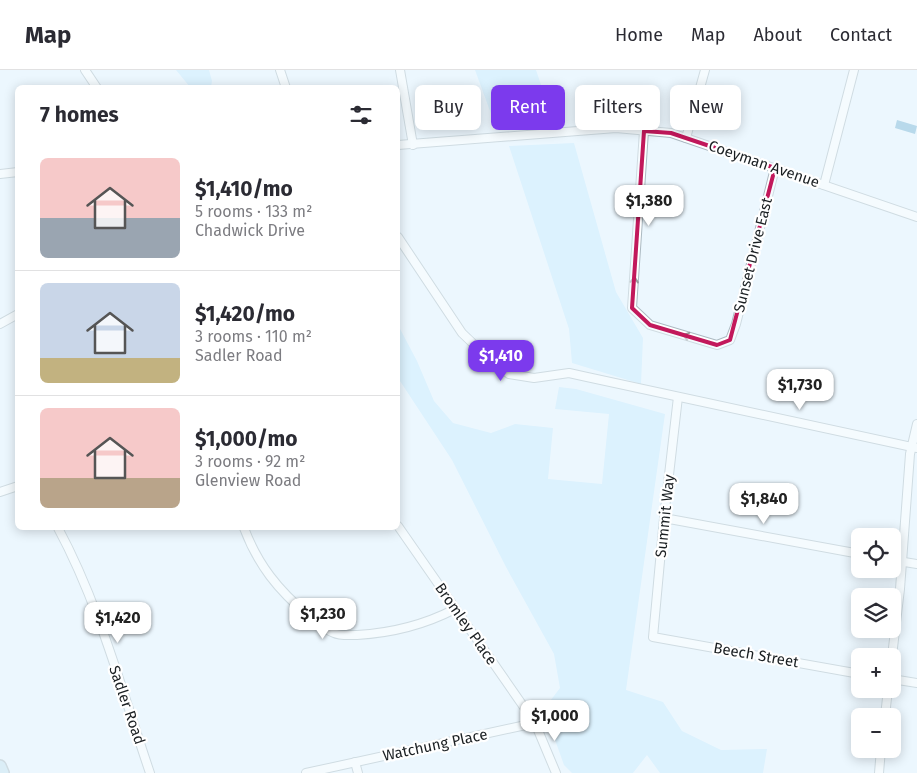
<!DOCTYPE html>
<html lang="en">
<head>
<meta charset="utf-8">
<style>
	:root { --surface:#fff; --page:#f7f7f7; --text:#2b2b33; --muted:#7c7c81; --line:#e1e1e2; --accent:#7c3aed }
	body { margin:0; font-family:"Fira Sans",sans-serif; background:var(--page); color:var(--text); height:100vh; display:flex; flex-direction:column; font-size:19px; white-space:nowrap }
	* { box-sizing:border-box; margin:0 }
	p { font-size:16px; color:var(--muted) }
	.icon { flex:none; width:28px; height:28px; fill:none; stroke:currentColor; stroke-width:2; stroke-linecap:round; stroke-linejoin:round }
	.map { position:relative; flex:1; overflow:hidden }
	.sheet { position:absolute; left:15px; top:15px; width:385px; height:445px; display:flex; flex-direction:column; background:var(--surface); border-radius:8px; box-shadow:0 2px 12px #0003 }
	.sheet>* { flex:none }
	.guide { position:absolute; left:415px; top:15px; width:426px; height:45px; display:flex; gap:10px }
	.fabs { position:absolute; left:851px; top:458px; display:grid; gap:10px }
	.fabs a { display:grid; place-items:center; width:50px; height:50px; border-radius:8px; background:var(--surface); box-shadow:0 2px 12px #0003; font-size:25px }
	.price { position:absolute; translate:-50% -42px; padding:0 11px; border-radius:10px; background:#fff; color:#222; font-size:16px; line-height:32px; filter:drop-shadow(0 1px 2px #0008) }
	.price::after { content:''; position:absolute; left:50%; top:30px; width:15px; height:11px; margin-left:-8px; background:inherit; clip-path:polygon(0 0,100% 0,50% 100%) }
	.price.on { background:var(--accent); color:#fff }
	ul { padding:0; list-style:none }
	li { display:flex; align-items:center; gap:15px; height:125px; padding:0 25px }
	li+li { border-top:1px solid var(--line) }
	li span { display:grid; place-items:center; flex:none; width:140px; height:100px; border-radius:8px; color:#555 }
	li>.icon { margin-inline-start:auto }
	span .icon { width:60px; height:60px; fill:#fffc; stroke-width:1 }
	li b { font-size:21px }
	h2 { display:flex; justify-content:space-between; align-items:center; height:60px; padding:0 25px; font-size:21px }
	.tag { padding:0 18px; border-radius:8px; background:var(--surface); box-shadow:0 2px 12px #0003; font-size:18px; line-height:45px }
	.tag.on { background:var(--accent); color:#fff }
	header { display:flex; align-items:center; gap:30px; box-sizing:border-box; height:70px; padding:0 25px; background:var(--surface); border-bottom:1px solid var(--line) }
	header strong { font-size:24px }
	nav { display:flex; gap:28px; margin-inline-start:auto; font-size:18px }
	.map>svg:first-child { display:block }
	.green { fill:#c8eafe }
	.water { fill:#78b3d4 }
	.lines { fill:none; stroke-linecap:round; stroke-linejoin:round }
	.street-casing { stroke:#acbac2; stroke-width:10 }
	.secondary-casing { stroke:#acbac2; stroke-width:14 }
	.street { stroke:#fff; stroke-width:8 }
	.secondary { stroke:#c5e2f0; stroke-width:11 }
	.oneway { stroke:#989a9c }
	.marked { fill:none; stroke:#c2185b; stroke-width:4; stroke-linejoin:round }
	.labels { text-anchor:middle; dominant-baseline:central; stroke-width:4.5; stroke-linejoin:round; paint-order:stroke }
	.street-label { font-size:15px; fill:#1a1f22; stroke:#fff }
</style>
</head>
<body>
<header>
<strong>Map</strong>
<nav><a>Home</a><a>Map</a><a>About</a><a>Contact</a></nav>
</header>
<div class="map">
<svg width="917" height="703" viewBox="0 0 917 703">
	<rect width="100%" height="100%" fill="#ecf7fe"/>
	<g class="green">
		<path d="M 176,0 L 209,0 L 212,11 L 211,17 L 190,17 Z"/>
		<path d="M 475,0 L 536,0 L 553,50 L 494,52 Z"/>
		<path d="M 574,73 L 616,222 L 643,268 L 641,314 L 572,293 L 569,259 L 509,76 Z"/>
		<path d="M 398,255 L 417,291 L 434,331 L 453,353 L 491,363 L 515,354 L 553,358 L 548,409 L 602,414 L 609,344 L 555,339 L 559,317 L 576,319 L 665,344 L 626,620 L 663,632 L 682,661 L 721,680 L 767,679 L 763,703 L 660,703 L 647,685 L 633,703 L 572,703 L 564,695 L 544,639 L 560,618 L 554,584 L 506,497 L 452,390 L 398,308 Z"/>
	</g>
	<path class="water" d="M 897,50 L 917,56 L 915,64 L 895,58 Z"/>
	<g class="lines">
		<defs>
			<g id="street">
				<path d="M 85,0 L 97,18"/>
				<path d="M 280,0 L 286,18"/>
				<path d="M 400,0 L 413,75"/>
				<path d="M 644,61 L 632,238 L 650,255 L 717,275 L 730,270 L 736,254 L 775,98"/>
				<path d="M 686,68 L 705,0"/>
				<path d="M 398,75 L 616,58 L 671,63 L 917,147"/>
				<path d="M 0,104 L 18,102"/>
				<path d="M 824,115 L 854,0"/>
				<path d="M 398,167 L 462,263 L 485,285 L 509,304 L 534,308 L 569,303 L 587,307 L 917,378"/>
				<path d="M 0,254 L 18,244"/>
				<path d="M 678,327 L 664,448 L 653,567 L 860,604"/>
				<path d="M 0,422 L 18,416"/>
				<path d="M 664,448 L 860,484"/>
				<path d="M 398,456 L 535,653 L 556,703"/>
				<path d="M 58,458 C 99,534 122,621 150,703"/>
				<path d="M 244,458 C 258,495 278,520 309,546 C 316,552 325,560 334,563 C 340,566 350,565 357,565 C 392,563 424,555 455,539"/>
				<path d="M 892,490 L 917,494"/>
				<path d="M 892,586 L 900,519 L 910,384 L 917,354"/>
				<path d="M 892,609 L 917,613"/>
				<path d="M 885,646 L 888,619"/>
				<path d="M 355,692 L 358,703"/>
				<path d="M 306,703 L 535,653"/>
				<path d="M 879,703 L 881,679"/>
			</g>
			<path id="secondary" d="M 0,696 L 3,703"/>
		</defs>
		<use href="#street" class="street-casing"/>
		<use href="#secondary" class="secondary-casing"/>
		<use href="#street" class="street"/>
		<use href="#secondary" class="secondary"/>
	</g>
	<defs><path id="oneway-shaft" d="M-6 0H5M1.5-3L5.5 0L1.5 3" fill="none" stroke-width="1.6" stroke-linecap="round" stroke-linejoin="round" transform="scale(1.25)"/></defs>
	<g class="oneway">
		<use href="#oneway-shaft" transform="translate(634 214) rotate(-86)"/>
		<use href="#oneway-shaft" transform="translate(690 267) rotate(-163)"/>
	</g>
	<path d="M0 0H917V703H0ZM 644,61 L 671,63 L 775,98 L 730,270 L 717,275 L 650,255 L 632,238 Z" fill="#ecf7fe" fill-opacity=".55" fill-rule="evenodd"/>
	<path class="marked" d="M 644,61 L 671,63 L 775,98 L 730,270 L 717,275 L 650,255 L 632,238 Z"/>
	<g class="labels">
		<g class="street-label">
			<text transform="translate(764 94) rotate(19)">Coeyman Avenue</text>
			<text transform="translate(753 185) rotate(-76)">Sunset Drive East</text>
			<text transform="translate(665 446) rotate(-84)">Summit Way</text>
			<text transform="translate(466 554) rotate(55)">Bromley Place</text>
			<text transform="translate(756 585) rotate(10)">Beech Street</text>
			<text transform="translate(127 635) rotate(71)">Sadler Road</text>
			<text transform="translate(435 675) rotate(-12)">Watchung Place</text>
		</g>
	</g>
</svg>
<div class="fabs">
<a><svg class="icon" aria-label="locate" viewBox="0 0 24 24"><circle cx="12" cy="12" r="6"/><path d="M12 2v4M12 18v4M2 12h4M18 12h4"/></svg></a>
<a><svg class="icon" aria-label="layers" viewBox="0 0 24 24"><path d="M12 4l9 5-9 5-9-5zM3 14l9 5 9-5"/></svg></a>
<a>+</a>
<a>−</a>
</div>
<b class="price" style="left:649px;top:157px">$1,380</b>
<b class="price on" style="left:501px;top:312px">$1,410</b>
<b class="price" style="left:800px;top:341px">$1,730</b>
<b class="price" style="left:764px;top:455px">$1,840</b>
<b class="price" style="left:323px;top:570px">$1,230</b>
<b class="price" style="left:118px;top:574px">$1,420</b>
<b class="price" style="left:555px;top:672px">$1,000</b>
<div class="guide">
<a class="tag">Buy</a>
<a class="tag on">Rent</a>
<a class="tag">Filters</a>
<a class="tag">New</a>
</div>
<section class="sheet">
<h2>7 homes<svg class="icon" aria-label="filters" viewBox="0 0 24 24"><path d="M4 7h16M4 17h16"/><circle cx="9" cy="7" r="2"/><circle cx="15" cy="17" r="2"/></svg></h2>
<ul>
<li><span style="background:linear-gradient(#f6c9c9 60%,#9aa5b1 0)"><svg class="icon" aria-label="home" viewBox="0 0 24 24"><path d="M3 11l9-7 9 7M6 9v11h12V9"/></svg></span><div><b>$1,410/mo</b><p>5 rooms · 133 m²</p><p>Chadwick Drive</p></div></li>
<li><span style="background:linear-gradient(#c9d6e8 75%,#c2b280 0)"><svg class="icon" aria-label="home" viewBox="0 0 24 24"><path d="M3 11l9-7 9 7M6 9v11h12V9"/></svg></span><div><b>$1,420/mo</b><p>3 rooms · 110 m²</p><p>Sadler Road</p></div></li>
<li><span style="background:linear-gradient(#f6c9c9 70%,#b9a48a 0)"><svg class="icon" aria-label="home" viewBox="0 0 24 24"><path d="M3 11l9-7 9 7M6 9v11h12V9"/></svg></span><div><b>$1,000/mo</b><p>3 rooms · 92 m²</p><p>Glenview Road</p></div></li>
</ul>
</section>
</div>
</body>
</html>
